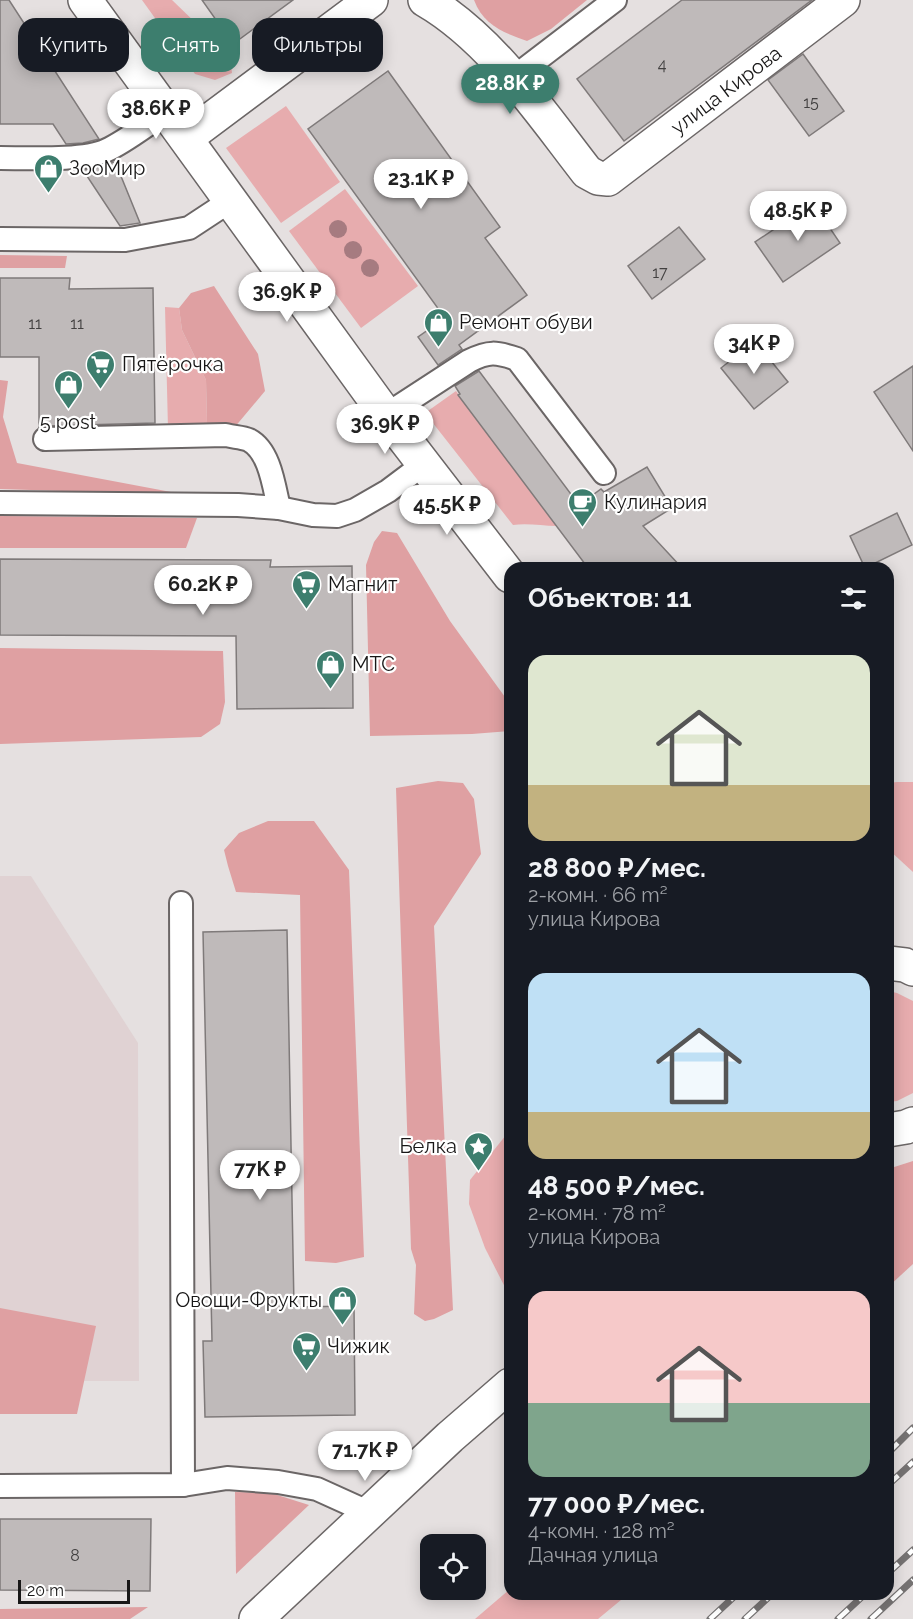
<!DOCTYPE html>
<html lang="ru">
<head>
<meta charset="utf-8">
<style>
	:root { --surface:#171b24; --page:#242831; --text:#f1f3f6; --muted:#9ea1a6; --accent:#3d7e6e }
	body { margin:0; font-family:Raleway,sans-serif; background:var(--page); color:var(--text); height:100vh; display:flex; flex-direction:column; font-size:22px; white-space:nowrap }
	* { box-sizing:border-box; margin:0 }
	p { font-size:20px; color:var(--muted) }
	.icon { flex:none; width:33px; height:33px; fill:none; stroke:currentColor; stroke-width:2; stroke-linecap:round; stroke-linejoin:round }
	.map { position:relative; flex:1; overflow:hidden }
	.sheet { position:absolute; left:504px; top:562px; width:390px; height:1038px; display:flex; flex-direction:column; background:var(--surface); border-radius:18px; box-shadow:0 3px 15px #0003 }
	.sheet>* { flex:none }
	.hud { position:absolute; left:18px; top:18px; width:396px; height:54px; display:flex; gap:12px }
	.controls { position:absolute; left:420px; top:1534px; display:grid; gap:12px }
	.controls a { display:grid; place-items:center; width:66px; height:66px; border-radius:12px; background:var(--surface); box-shadow:0 3px 15px #0003; font-size:30px }
	.scale { position:absolute; left:18px; bottom:15px; width:112px; box-sizing:border-box; padding-left:6px; border:3px solid #181717; border-top:0; font-size:16px; line-height:21px; white-space:nowrap; color:#181717; -webkit-text-stroke:4px #fff; paint-order:stroke }
	.price { position:absolute; translate:-50% -51px; padding:0 14px; border-radius:21px; background:#fff; color:#222; font-size:20px; line-height:39px; filter:drop-shadow(0 2px 3px #0008) }
	.price::after { content:''; position:absolute; left:50%; top:36px; width:18px; height:14px; margin-left:-9px; background:inherit; clip-path:polygon(0 0,100% 0,50% 100%) }
	.price.on { background:var(--accent); color:#fff }
	ul { padding:0; list-style:none }
	li { display:grid; align-content:center; gap:12px; height:318px; padding:0 24px }
	li span { display:grid; place-items:center; height:186px; border-radius:18px; color:#555 }
	li>.icon { margin-inline-start:auto }
	span .icon { width:108px; height:108px; fill:#fffc; stroke-width:1 }
	li b { font-size:26px }
	h2 { display:flex; justify-content:space-between; align-items:center; height:72px; padding:0 24px; font-size:26px }
	.chip { padding:0 21px; border-radius:18px; background:var(--surface); box-shadow:0 3px 15px #0003; font-size:21px; line-height:54px }
	.chip.on { background:var(--accent); color:#fff }
	.map>svg:first-child { display:block }
	.built { fill:#e0d2d3 }
	.green { fill:#e7acae }
	.forest { fill:#dfa0a2 }
	.building { fill:#bfbaba; stroke:#7f7a7a; stroke-width:1.5 }
	.lines { fill:none; stroke-linecap:round; stroke-linejoin:round }
	.service-casing { stroke:#6b6666; stroke-width:26 }
	.minor-casing { stroke:#6b6666; stroke-width:36 }
	.tertiary-casing { stroke:#6b6666; stroke-width:36 }
	.service { stroke:#fff; stroke-width:22 }
	.minor { stroke:#fff; stroke-width:33 }
	.tertiary { stroke:#fff; stroke-width:33 }
	.rail-casing { stroke:#757272; stroke-width:7 }
	.rail { stroke:#fff; stroke-width:4.5; stroke-dasharray:14; stroke-linecap:butt }
	.tree { fill:#a67b80 }
	.labels { text-anchor:middle; dominant-baseline:central; stroke-width:4.5; stroke-linejoin:round; paint-order:stroke }
	.number-label { font-size:16px; fill:#424040 }
	.street-label { font-size:20px; fill:#181717; stroke:#fff }
	.poi-label { font-size:20px; fill:#181717; stroke:#fff; text-anchor:start }
</style>
</head>
<body>
<div class="map">
<svg width="913" height="1619" viewBox="0 0 913 1619">
	<rect width="100%" height="100%" fill="#e5e0e0"/>
	<path class="built" d="M 0,876 L 31,876 L 138,1043 L 139,1381 L 0,1381 Z"/>
	<g class="green">
		<path d="M 142,0 L 172,0 L 230,56 L 232,73 L 215,80 L 195,74 Z"/>
		<path d="M 286,106 L 340,182 L 281,223 L 226,148 Z"/>
		<path d="M 345,189 L 418,286 L 361,328 L 289,231 Z"/>
		<path d="M 165,307 L 179,308 L 182,330 L 206,380 L 207,423 L 168,429 Z"/>
		<path d="M 456,391 L 557,526 C 542,526 528,523 513,525 L 425,413 Z"/>
		<path d="M 897,782 L 913,782 L 913,872 L 888,849 L 888,783 Z"/>
		<path d="M 888,991 L 897,993 L 913,1001 L 913,1093 L 897,1101 L 888,1102 Z"/>
		<path d="M 510,1130 L 510,1297 L 485,1248 L 469,1204 L 470,1180 Z"/>
		<path d="M 510,1589 L 510,1594 L 627,1595 L 598,1619 L 475,1619 Z"/>
	</g>
	<g class="forest">
		<path d="M 474,0 L 587,0 L 551,29 L 527,41 C 504,33 483,25 474,0 Z"/>
		<path d="M 0,255 L 67,256 L 65,268 L 0,268 Z"/>
		<path d="M 214,286 L 258,354 L 265,391 L 234,428 L 207,423 L 206,380 L 182,330 L 179,308 L 191,293 Z"/>
		<path d="M 0,380 L 8,381 L 3,417 L 17,463 L 187,495 L 0,489 Z"/>
		<path d="M 0,516 L 197,518 L 186,548 L 0,548 Z"/>
		<path d="M 382,531 L 397,533 L 450,621 L 510,704 L 510,731 L 472,734 L 370,736 L 366,565 L 374,542 Z"/>
		<path d="M 0,648 L 223,651 L 225,702 L 220,724 L 201,737 L 0,744 Z"/>
		<path d="M 438,781 L 463,783 L 474,799 L 481,854 L 434,926 L 453,1310 L 434,1319 L 425,1321 L 414,1314 L 416,1265 L 411,1249 L 396,788 Z"/>
		<path d="M 268,821 L 314,821 L 349,870 L 364,1257 L 336,1263 L 305,1261 L 300,895 L 236,892 L 228,866 L 224,850 L 239,833 Z"/>
		<path d="M 913,1161 L 913,1264 L 888,1287 L 888,1169 Z"/>
		<path d="M 0,1308 L 96,1326 L 77,1414 L 0,1414 Z"/>
		<path d="M 235,1492 L 271,1493 L 309,1505 L 236,1574 Z"/>
		<path d="M 148,1607 L 130,1619 L 0,1619 L 0,1609 Z"/>
	</g>
	<g class="building">
		<path d="M 0,0 L 9,0 L 99,139 L 83,143 L 66,144 L 53,124 L 0,124 Z"/>
		<path d="M 202,0 L 293,0 L 233,44 Z"/>
		<path d="M 682,0 L 812,0 L 624,141 L 577,79 Z"/>
		<path d="M 803,54 L 844,111 L 809,136 L 768,80 Z"/>
		<path d="M 388,71 L 500,227 L 485,238 L 527,295 L 459,345 L 462,349 L 438,365 L 418,337 L 445,318 L 308,129 Z"/>
		<path d="M 114,162 L 116,164 L 140,223 L 120,226 L 83,170 L 100,167 Z"/>
		<path d="M 813,203 L 840,243 L 783,282 L 755,242 Z"/>
		<path d="M 679,227 L 705,259 L 652,299 L 628,266 Z"/>
		<path d="M 0,278 L 70,278 L 69,289 L 153,288 L 155,423 L 45,426 L 39,427 L 39,357 L 0,357 Z"/>
		<path d="M 755,341 L 788,382 L 754,409 L 721,368 Z"/>
		<path d="M 913,366 L 913,451 L 874,392 Z"/>
		<path d="M 479,371 L 579,505 L 601,489 L 604,492 L 647,467 L 672,508 L 643,526 L 682,568 L 588,568 L 458,395 L 460,394 L 455,386 Z"/>
		<path d="M 897,513 L 912,545 L 865,568 L 850,536 Z"/>
		<path d="M 0,559 L 271,560 L 270,567 L 352,566 L 353,708 L 237,709 L 236,636 L 0,635 Z"/>
		<path d="M 287,930 L 294,1307 L 354,1306 L 355,1415 L 205,1417 L 203,1341 L 212,1341 L 203,932 Z"/>
		<path d="M 0,1519 L 151,1519 L 150,1591 L 0,1590 Z"/>
	</g>
	<g class="lines">
		<defs>
			<g id="service">
				<path d="M 513,78 L 615,0"/>
				<path d="M 0,158 C 27,158 85,161 107,150 C 128,140 147,124 167,112"/>
				<path d="M 0,239 L 125,240 L 189,228 L 230,201"/>
				<path d="M 386,415 L 469,361 C 489,351 496,352 517,359 L 604,473"/>
				<path d="M 45,439 L 226,435 C 233,437 242,437 249,440 C 270,451 274,487 279,508"/>
				<path d="M 0,503 L 238,505 L 279,508 L 313,515 L 337,516 L 355,510 L 388,491 L 424,464"/>
				<path d="M 181,903 L 183,1485"/>
				<path d="M 0,1486 L 183,1485 L 227,1478 L 278,1482 L 317,1489 L 370,1513"/>
			</g>
			<g id="minor">
				<path d="M 425,0 C 491,38 541,113 587,172 L 598,178 L 608,179 L 843,0"/>
				<path d="M 186,138 L 371,0"/>
			</g>
			<g id="tertiary">
				<path d="M 85,0 L 386,415 L 510,576"/>
				<path d="M 888,963 L 905,965 L 913,969"/>
				<path d="M 888,1130 L 906,1127 L 913,1124"/>
				<path d="M 256,1619 L 450,1437 L 510,1385"/>
			</g>
		</defs>
		<use href="#service" class="service-casing"/>
		<use href="#minor" class="minor-casing"/>
		<use href="#tertiary" class="tertiary-casing"/>
		<use href="#service" class="service"/>
		<use href="#minor" class="minor"/>
		<use href="#tertiary" class="tertiary"/>
		<defs>
			<g id="rail">
				<path d="M 888,1453 L 913,1428"/>
				<path d="M 888,1485 L 913,1462"/>
				<path d="M 888,1573 L 913,1550"/>
				<path d="M 710,1619 L 737,1594"/>
				<path d="M 745,1619 L 772,1594"/>
				<path d="M 838,1619 L 865,1594"/>
				<path d="M 871,1619 L 913,1580"/>
			</g>
		</defs>
		<use href="#rail" class="rail-casing"/>
		<use href="#rail" class="rail"/>
	</g>
	<g class="tree">
		<circle cx="338" cy="229" r="9"/>
		<circle cx="353" cy="250" r="9"/>
		<circle cx="370" cy="268" r="9"/>
	</g>
	<defs>
		<symbol id="shop-pin" viewBox="-11 -11 22 30"><path d="M0 17L-7.5 6A9.5 9.5 0 1 1 7.5 6Z" fill="#3d7e6e" stroke="#fff"/><path d="M-5-2.5h2.3a2.7 3.5 0 0 1 5.4 0H5L5.5 6h-11ZM-1.5-2.5h3a1.5 2.3 0 0 0-3 0Z" fill="#fff"/></symbol>
		<symbol id="supermarket-pin" viewBox="-11 -11 22 30"><path d="M0 17L-7.5 6A9.5 9.5 0 1 1 7.5 6Z" fill="#3d7e6e" stroke="#fff"/><path d="M-6-5.5h2.5l.6 2H6L4.5 2H-2.5L-4.4-4H-6ZM-1.5 3.2a1.3 1.3 0 1 0 .1 0ZM3 3.2a1.3 1.3 0 1 0 .1 0Z" fill="#fff"/></symbol>
		<symbol id="cafe-pin" viewBox="-11 -11 22 30"><path d="M0 17L-7.5 6A9.5 9.5 0 1 1 7.5 6Z" fill="#3d7e6e" stroke="#fff"/><path d="M-5.5-4.5H6V0H3Q3 3.5 0 3.5H-2.5Q-5.5 3.5-5.5 0ZM3-3.2v2h1.7v-2ZM-6 4.5H4V6H-6Z" fill="#fff"/></symbol>
		<symbol id="sight-pin" viewBox="-11 -11 22 30"><path d="M0 17L-7.5 6A9.5 9.5 0 1 1 7.5 6Z" fill="#3d7e6e" stroke="#fff"/><path d="M0-6L1.8-2.2L6-1.7L2.9 1.2L3.7 5.4L0 3.3L-3.7 5.4L-2.9 1.2L-6-1.7L-1.8-2.2Z" fill="#fff"/></symbol>
	</defs>
	<g fill-rule="evenodd">
		<use href="#shop-pin" x="32" y="152" width="33" height="45"/>
		<use href="#shop-pin" x="422" y="306" width="33" height="45"/>
		<use href="#supermarket-pin" x="84" y="348" width="33" height="45"/>
		<use href="#shop-pin" x="52" y="368" width="33" height="45"/>
		<use href="#cafe-pin" x="566" y="486" width="33" height="45"/>
		<use href="#supermarket-pin" x="290" y="568" width="33" height="45"/>
		<use href="#shop-pin" x="314" y="648" width="33" height="45"/>
		<use href="#sight-pin" x="462" y="1130" width="33" height="45"/>
		<use href="#shop-pin" x="326" y="1284" width="33" height="45"/>
		<use href="#supermarket-pin" x="290" y="1330" width="33" height="45"/>
	</g>
	<g class="labels">
		<g class="number-label">
			<text x="662" y="64">4</text>
			<text x="811" y="102">15</text>
			<text x="660" y="272">17</text>
			<text x="35" y="323">11</text>
			<text x="77" y="323">11</text>
			<text x="75" y="1555">8</text>
		</g>
		<g class="street-label">
			<text transform="translate(726 90) rotate(-37)">улица Кирова</text>
		</g>
		<g class="poi-label">
			<text x="69" y="168">ЗооМир</text>
			<text x="459" y="322">Ремонт обуви</text>
			<text x="122" y="364">Пятёрочка</text>
			<text x="68" y="422" text-anchor="middle">5 post</text>
			<text x="604" y="502">Кулинария</text>
			<text x="328" y="584">Магнит</text>
			<text x="352" y="664">МТС</text>
			<text x="457" y="1146" text-anchor="end">Белка</text>
			<text x="322" y="1300" text-anchor="end">Овощи-Фрукты</text>
			<text x="327" y="1346">Чижик</text>
		</g>
	</g>
</svg>
<div class="controls">
<a><svg class="icon" aria-label="locate" viewBox="0 0 24 24"><circle cx="12" cy="12" r="6"/><path d="M12 2v4M12 18v4M2 12h4M18 12h4"/></svg></a>
</div>
<div class="scale">20 m</div>
<b class="price on" style="left:510px;top:115px">28.8K ₽</b>
<b class="price" style="left:156px;top:140px">38.6K ₽</b>
<b class="price" style="left:421px;top:210px">23.1K ₽</b>
<b class="price" style="left:798px;top:242px">48.5K ₽</b>
<b class="price" style="left:287px;top:323px">36.9K ₽</b>
<b class="price" style="left:754px;top:375px">34K ₽</b>
<b class="price" style="left:385px;top:455px">36.9K ₽</b>
<b class="price" style="left:447px;top:536px">45.5K ₽</b>
<b class="price" style="left:203px;top:616px">60.2K ₽</b>
<b class="price" style="left:260px;top:1201px">77K ₽</b>
<b class="price" style="left:365px;top:1482px">71.7K ₽</b>
<div class="hud">
<a class="chip">Купить</a>
<a class="chip on">Снять</a>
<a class="chip">Фильтры</a>
</div>
<section class="sheet">
<h2>Объектов: 11<svg class="icon" aria-label="filters" viewBox="0 0 24 24"><path d="M4 7h16M4 17h16"/><circle cx="9" cy="7" r="2"/><circle cx="15" cy="17" r="2"/></svg></h2>
<ul>
<li><span style="background:linear-gradient(#dfe7d0 70%,#c2b280 0)"><svg class="icon" aria-label="home" viewBox="0 0 24 24"><path d="M3 11l9-7 9 7M6 9v11h12V9"/></svg></span><div><b>28 800 ₽/мес.</b><p>2-комн. · 66 m²</p><p>улица Кирова</p></div></li>
<li><span style="background:linear-gradient(#bfe0f5 75%,#c2b280 0)"><svg class="icon" aria-label="home" viewBox="0 0 24 24"><path d="M3 11l9-7 9 7M6 9v11h12V9"/></svg></span><div><b>48 500 ₽/мес.</b><p>2-комн. · 78 m²</p><p>улица Кирова</p></div></li>
<li><span style="background:linear-gradient(#f6c9c9 60%,#7fa58c 0)"><svg class="icon" aria-label="home" viewBox="0 0 24 24"><path d="M3 11l9-7 9 7M6 9v11h12V9"/></svg></span><div><b>77 000 ₽/мес.</b><p>4-комн. · 128 m²</p><p>Дачная улица</p></div></li>
</ul>
</section>
</div>
</body>
</html>
